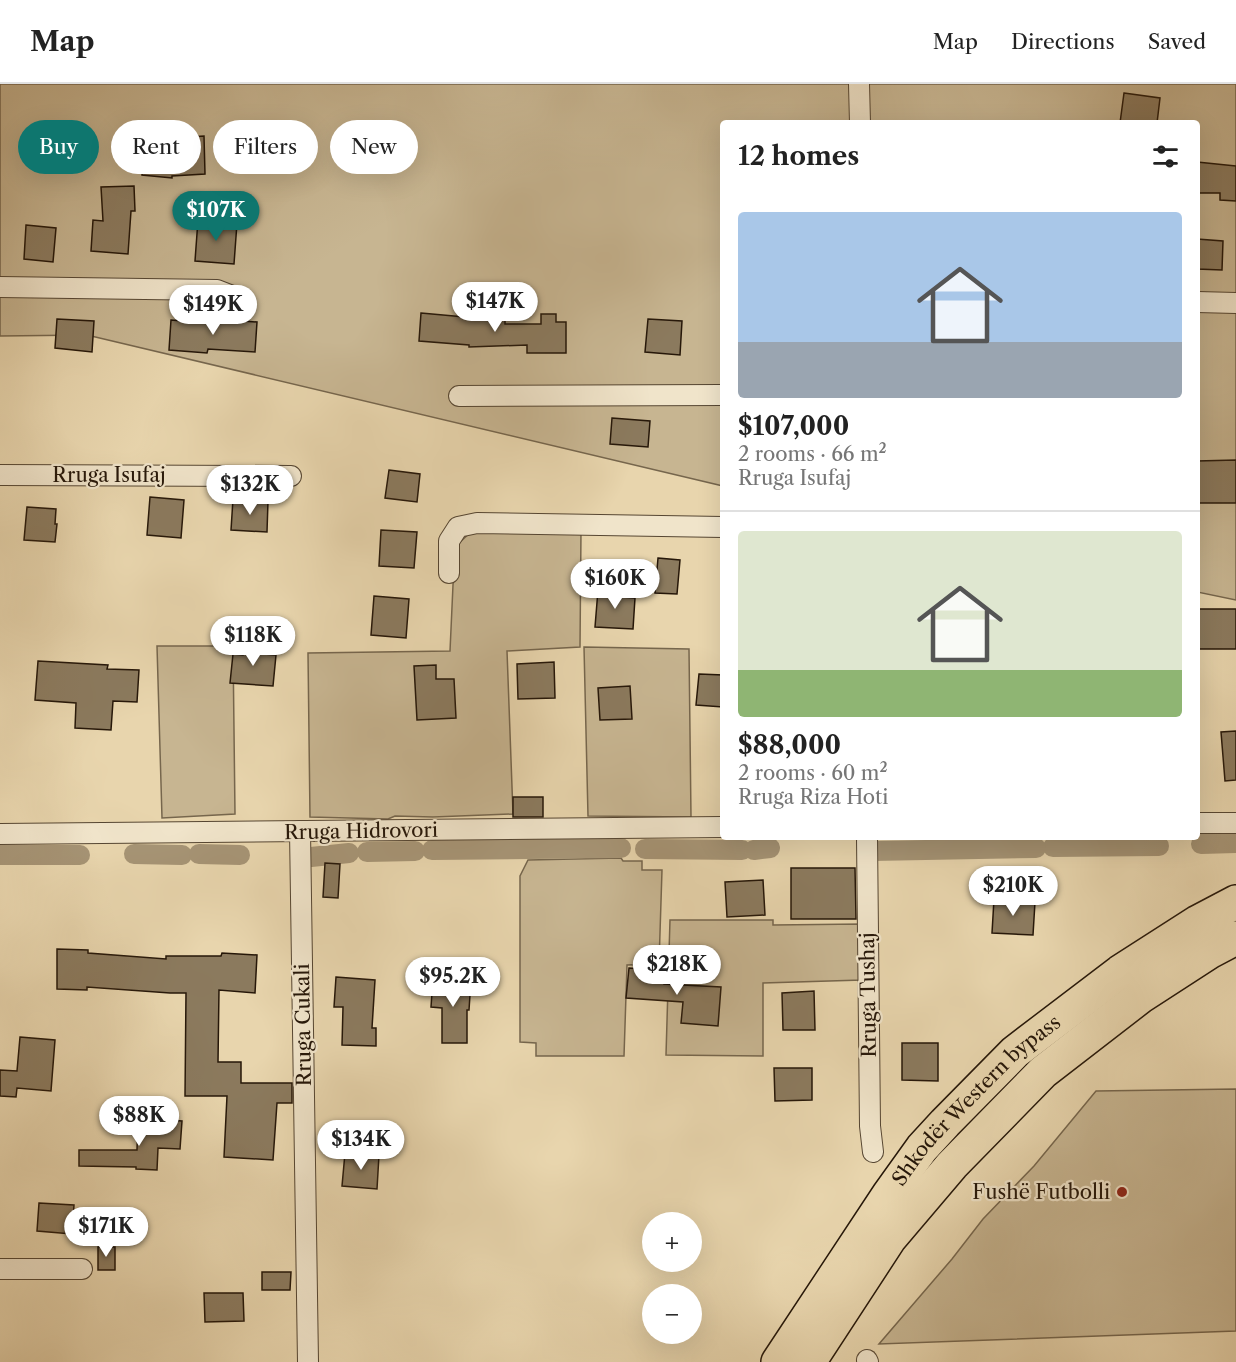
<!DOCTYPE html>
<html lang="en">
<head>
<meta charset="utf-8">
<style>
	:root { --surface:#fff; --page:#f6f6f6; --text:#222; --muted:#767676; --line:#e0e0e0; --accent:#0f766e }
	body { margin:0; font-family:"Libre Caslon Text",serif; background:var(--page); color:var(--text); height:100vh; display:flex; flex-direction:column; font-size:22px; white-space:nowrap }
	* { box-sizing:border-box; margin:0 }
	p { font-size:20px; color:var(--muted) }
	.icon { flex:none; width:33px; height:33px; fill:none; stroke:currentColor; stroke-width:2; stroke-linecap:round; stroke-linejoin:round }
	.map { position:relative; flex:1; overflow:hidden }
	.panel { position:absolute; left:720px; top:36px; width:480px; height:720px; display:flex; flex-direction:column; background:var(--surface); border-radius:6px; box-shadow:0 6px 24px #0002 }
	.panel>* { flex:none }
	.guide { position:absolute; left:18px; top:36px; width:570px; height:54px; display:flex; gap:12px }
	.buttons { position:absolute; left:642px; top:1128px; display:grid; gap:12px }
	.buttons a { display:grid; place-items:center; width:60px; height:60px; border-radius:50%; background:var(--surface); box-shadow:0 6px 24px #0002; font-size:30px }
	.price { position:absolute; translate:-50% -51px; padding:0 14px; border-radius:21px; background:#fff; color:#222; font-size:20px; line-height:39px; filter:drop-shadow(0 2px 3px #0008) }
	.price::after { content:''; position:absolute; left:50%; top:36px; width:18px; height:14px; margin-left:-9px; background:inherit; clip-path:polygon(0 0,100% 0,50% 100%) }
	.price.selected { background:var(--accent); color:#fff }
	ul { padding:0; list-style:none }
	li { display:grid; align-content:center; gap:12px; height:318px; padding:0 18px }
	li+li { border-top:2px solid var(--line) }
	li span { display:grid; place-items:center; height:186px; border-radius:6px; color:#555 }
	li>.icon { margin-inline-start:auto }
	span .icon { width:108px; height:108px; fill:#fffc; stroke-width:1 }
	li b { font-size:26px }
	h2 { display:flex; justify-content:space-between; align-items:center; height:72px; padding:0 18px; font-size:26px }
	.tag { padding:0 21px; border-radius:27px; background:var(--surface); box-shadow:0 6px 24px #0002; font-size:21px; line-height:54px }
	.tag.selected { background:var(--accent); color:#fff }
	header { display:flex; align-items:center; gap:36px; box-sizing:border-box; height:84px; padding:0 30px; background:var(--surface); border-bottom:2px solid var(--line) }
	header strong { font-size:28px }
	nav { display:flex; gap:33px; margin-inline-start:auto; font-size:21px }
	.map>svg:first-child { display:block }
	.green { fill:#c7b591; stroke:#76664d; stroke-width:1.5 }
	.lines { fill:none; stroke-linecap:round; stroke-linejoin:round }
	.canal { stroke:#a69475; stroke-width:20 }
	.building { fill:#8b7a5e; stroke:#261709; stroke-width:1.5 }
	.street-casing { stroke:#564632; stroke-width:22 }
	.highway-casing { stroke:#261709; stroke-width:36 }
	.street { stroke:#f0e4ca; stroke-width:20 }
	.highway { stroke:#e8d5ad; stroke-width:33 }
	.poi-dot { fill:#8f2418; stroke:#f0e4ca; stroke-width:2 }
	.labels { text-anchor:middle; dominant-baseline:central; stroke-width:4.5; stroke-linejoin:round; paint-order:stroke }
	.street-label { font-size:20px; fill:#261709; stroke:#f0e4ca }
	.poi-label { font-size:20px; fill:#261709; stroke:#f0e4ca; text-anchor:end }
</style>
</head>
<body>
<header>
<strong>Map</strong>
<nav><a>Map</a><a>Directions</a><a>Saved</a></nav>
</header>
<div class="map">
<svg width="1236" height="1278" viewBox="0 0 1236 1278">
	<rect width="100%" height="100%" fill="#e8d5ad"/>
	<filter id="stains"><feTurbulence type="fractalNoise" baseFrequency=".00333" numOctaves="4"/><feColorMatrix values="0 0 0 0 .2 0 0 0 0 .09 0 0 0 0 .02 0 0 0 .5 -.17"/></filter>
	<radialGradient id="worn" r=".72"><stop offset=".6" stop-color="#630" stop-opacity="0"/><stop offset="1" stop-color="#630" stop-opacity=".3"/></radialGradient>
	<g class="green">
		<path d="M 0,0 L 1236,0 L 1236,516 L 1197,508 L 1197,39 L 723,39 L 723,402 L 87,251 L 0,252 Z"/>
		<path d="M 581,446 L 580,563 L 507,567 L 513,730 L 433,733 L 395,732 L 388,735 L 310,733 L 308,569 L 450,567 L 453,501 L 455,475 L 459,459 L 472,447 Z"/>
		<path d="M 157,562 L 233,562 L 235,730 L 162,734 Z"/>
		<path d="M 584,563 L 689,565 L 691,733 L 588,732 Z"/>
		<path d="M 621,774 L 623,777 L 642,777 L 642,786 L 662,786 L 659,880 L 627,881 L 624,972 L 536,972 L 536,959 L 520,958 L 520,792 L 528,776 Z"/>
		<path d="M 670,836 L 773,836 L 773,841 L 862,840 L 862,896 L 763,899 L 763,972 L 666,971 Z"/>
		<path d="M 1236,1005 L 1236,1247 L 879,1260 L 952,1175 L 983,1135 L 1034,1082 L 1096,1007 Z"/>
	</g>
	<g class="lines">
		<g class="canal">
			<path d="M 1201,760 L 1236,759"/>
			<path d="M 1053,763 L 1159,762"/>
			<path d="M 645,765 L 742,766"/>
			<path d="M 432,766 L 621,764"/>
			<path d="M 754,766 L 770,764"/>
			<path d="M 873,767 L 1036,764"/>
			<path d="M 367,768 L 415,767"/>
			<path d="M 134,770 L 182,771"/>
			<path d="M 199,770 L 240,771"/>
			<path d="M 0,771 L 80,771"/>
			<path d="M 311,773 L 349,769"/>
		</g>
	</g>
	<g class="building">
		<path d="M 1124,9 L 1160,14 L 1157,39 L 1120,39 Z"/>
		<path d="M 204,52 L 205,90 L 172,92 L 172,94 L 142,91 L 144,57 L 189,60 L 188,53 Z"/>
		<path d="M 1197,78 L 1236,82 L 1236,117 L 1220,116 L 1220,109 L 1197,109 Z"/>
		<path d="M 134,102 L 135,127 L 131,127 L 128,170 L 91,167 L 93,136 L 103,137 L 101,103 Z"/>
		<path d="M 198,136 L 237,139 L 234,180 L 195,177 Z"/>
		<path d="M 26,141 L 56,144 L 53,178 L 24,175 Z"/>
		<path d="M 1197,155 L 1223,157 L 1222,186 L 1197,185 Z"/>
		<path d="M 421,229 L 476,234 L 505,233 L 505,240 L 541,240 L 541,230 L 556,230 L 556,238 L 566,238 L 566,269 L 527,269 L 527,261 L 469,263 L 469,261 L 419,257 Z"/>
		<path d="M 57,235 L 94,237 L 92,268 L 55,264 Z"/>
		<path d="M 648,235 L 682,237 L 680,271 L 645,268 Z"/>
		<path d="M 171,236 L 217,240 L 217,236 L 230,236 L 238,239 L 242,237 L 257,238 L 255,268 L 208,265 L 207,269 L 169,266 Z"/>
		<path d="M 612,334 L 650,337 L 648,363 L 610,360 Z"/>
		<path d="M 1236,376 L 1236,419 L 1197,419 L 1197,377 Z"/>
		<path d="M 389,386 L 420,390 L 417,418 L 385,414 Z"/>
		<path d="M 150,413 L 184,416 L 181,454 L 147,451 Z"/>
		<path d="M 233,415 L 268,417 L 267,448 L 231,446 Z"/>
		<path d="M 27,423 L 56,425 L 55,440 L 57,440 L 55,458 L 24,456 Z"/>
		<path d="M 381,446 L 417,448 L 414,484 L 379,482 Z"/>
		<path d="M 658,474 L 680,476 L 677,510 L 655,509 Z"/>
		<path d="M 598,506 L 622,507 L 621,513 L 635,514 L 633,545 L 595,543 Z"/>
		<path d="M 374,512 L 409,515 L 406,554 L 371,551 Z"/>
		<rect x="1197" y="525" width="39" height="40"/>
		<path d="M 244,561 L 264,563 L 264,570 L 276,571 L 273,602 L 230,599 L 233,570 L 243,571 Z"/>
		<path d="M 38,577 L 108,581 L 107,585 L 139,586 L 137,618 L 113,617 L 111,646 L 75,644 L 76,619 L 35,616 Z"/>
		<path d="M 554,578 L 555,614 L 518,615 L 517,580 Z"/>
		<path d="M 436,581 L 436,595 L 454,595 L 456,634 L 417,636 L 414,582 Z"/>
		<path d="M 699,590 L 723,591 L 723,623 L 696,621 Z"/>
		<path d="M 630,602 L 632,635 L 600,636 L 598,604 Z"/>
		<path d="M 1236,647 L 1236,696 L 1225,697 L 1221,648 Z"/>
		<rect x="513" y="713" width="30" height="20"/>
		<path d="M 325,779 L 340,780 L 338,814 L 323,813 Z"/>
		<path d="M 791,784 L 855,784 L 856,835 L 791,835 Z"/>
		<path d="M 763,796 L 765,831 L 727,833 L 725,798 Z"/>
		<path d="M 994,815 L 1035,818 L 1033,851 L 992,849 Z"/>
		<path d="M 57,865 L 88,866 L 88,869 L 166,875 L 166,872 L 221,872 L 222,869 L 257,871 L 255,909 L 219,906 L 218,978 L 241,978 L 241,999 L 292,999 L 292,1019 L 277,1019 L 273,1076 L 224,1073 L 227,1012 L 185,1012 L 186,909 L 170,909 L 87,903 L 87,906 L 57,905 Z"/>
		<path d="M 629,884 L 665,887 L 664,900 L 721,903 L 718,942 L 681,939 L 683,918 L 626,914 Z"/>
		<path d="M 336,893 L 375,896 L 372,944 L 376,944 L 376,962 L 342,961 L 343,923 L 334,923 Z"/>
		<path d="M 433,894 L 471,896 L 469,926 L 467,926 L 467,959 L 442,959 L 442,924 L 431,923 Z"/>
		<path d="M 814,907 L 815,946 L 783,946 L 782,909 Z"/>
		<path d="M 20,953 L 55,956 L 51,1007 L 17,1004 L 16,1013 L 0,1012 L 0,986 L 17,987 Z"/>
		<path d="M 902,959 L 938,959 L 938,997 L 902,996 Z"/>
		<path d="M 774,984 L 812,984 L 812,1016 L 775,1017 Z"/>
		<path d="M 138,1034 L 182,1037 L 180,1065 L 158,1064 L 157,1086 L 136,1085 L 136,1083 L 79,1082 L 79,1066 L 137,1066 Z"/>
		<path d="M 345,1069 L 379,1071 L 377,1105 L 342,1102 Z"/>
		<path d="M 39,1119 L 74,1121 L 72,1150 L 37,1147 Z"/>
		<rect x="98" y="1163" width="17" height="23"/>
		<path d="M 262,1188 L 291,1188 L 290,1206 L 262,1206 Z"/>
		<path d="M 204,1209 L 243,1209 L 244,1237 L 205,1238 Z"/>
	</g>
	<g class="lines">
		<defs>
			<g id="street">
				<path d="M 859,0 L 860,39"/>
				<path d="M 0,203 L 217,206 L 235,213 L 237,227"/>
				<path d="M 1197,218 L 1236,219"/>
				<path d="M 459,312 L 723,311"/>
				<path d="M 0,391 L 291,392"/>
				<path d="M 449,489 L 449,457 L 458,443 L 477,439 L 723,443"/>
				<path d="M 1197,739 L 1236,739"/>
				<path d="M 300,747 L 308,1278"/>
				<path d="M 0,750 L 723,743"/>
				<path d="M 867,753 L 870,1042 L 873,1068"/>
				<path d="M 0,1185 L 82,1185"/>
				<path d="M 867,1276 L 868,1278"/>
			</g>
			<g id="highway">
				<path id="s1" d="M 778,1278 L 889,1110 L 922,1064 L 945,1039 L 1015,968 L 1120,888 L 1198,838 L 1236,818"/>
				<path d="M 809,1278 L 890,1154 L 952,1081 L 1043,988 L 1140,913 L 1211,867 L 1236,854"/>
			</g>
		</defs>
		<use href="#street" class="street-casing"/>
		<use href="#highway" class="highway-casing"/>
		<use href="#street" class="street"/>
		<use href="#highway" class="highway"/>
	</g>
	<circle class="poi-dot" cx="1122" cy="1108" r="6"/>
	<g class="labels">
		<g class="street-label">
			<text x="109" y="391">Rruga Isufaj</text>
			<text transform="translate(361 747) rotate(-1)">Rruga Hidrovori</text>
			<text transform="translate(868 911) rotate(-91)">Rruga Tushaj</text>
			<text transform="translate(303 941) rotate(-91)">Rruga Cukali</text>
			<text stroke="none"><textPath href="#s1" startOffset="330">Shkodër Western bypass</textPath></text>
		</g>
		<g class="poi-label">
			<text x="1110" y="1108">Fushë Futbolli</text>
		</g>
	</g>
	<rect width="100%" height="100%" filter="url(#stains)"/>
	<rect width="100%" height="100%" fill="url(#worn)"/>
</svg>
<div class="buttons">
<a>+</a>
<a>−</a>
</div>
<b class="price selected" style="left:216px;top:158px">$107K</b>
<b class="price" style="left:495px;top:249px">$147K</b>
<b class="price" style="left:213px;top:252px">$149K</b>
<b class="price" style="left:250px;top:432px">$132K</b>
<b class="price" style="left:615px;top:526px">$160K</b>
<b class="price" style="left:253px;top:583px">$118K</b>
<b class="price" style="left:1013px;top:833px">$210K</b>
<b class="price" style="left:677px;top:912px">$218K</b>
<b class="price" style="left:453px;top:924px">$95.2K</b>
<b class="price" style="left:139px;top:1063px">$88K</b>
<b class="price" style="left:361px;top:1087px">$134K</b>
<b class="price" style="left:106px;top:1174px">$171K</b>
<div class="guide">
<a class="tag selected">Buy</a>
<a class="tag">Rent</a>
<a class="tag">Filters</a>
<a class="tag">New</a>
</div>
<section class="panel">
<h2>12 homes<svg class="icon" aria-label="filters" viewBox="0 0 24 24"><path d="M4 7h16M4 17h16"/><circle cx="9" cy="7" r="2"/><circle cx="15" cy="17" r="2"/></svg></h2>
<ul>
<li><span style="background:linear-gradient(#a9c7e8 70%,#9aa5b1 0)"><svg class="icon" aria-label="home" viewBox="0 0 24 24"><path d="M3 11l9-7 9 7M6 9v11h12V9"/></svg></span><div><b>$107,000</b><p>2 rooms · 66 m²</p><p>Rruga Isufaj</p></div></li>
<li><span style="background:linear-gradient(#dfe7d0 75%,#8fb573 0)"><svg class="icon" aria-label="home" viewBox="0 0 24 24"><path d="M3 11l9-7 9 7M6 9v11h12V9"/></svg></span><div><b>$88,000</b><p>2 rooms · 60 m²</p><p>Rruga Riza Hoti</p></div></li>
</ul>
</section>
</div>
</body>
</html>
